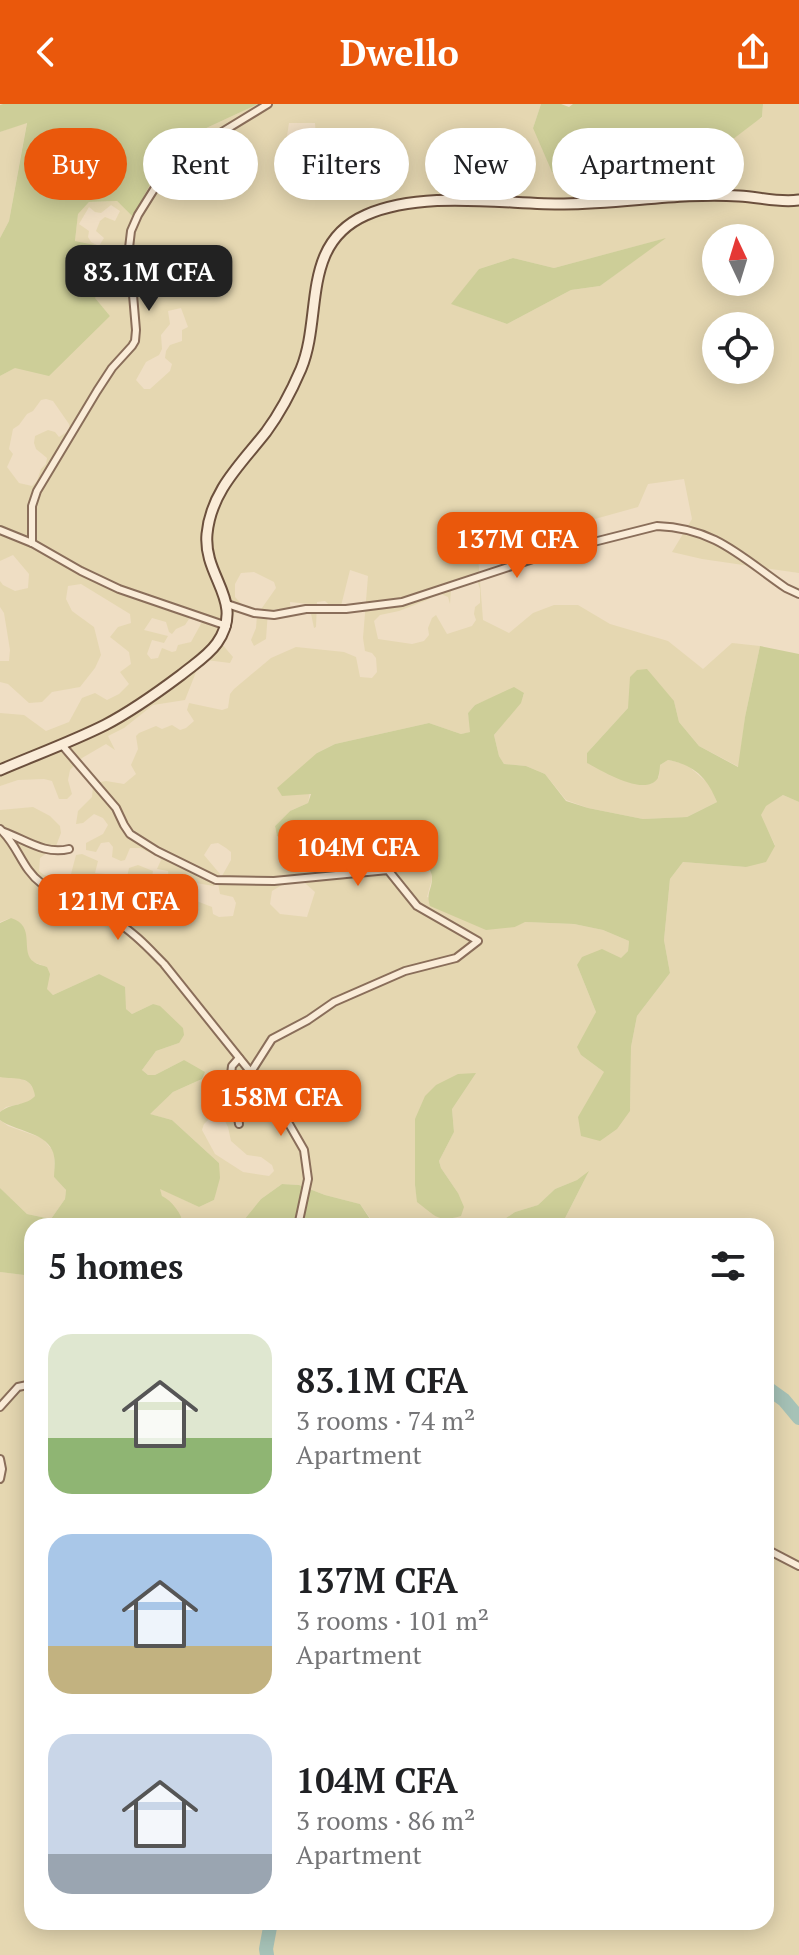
<!DOCTYPE html>
<html lang="en">
<head>
<meta charset="utf-8">
<style>
	:root { --surface:#fff; --page:#f2f2f2; --text:#202124; --muted:#757577; --accent:#ea580c }
	body { margin:0; font-family:"PT Serif",serif; background:var(--page); color:var(--text); height:100vh; display:flex; flex-direction:column; font-size:30px; white-space:nowrap }
	* { box-sizing:border-box; margin:0 }
	p { font-size:26px; color:var(--muted) }
	.icon { flex:none; width:44px; height:44px; fill:none; stroke:currentColor; stroke-width:2; stroke-linecap:round; stroke-linejoin:round }
	.map { position:relative; flex:1; overflow:hidden }
	.drawer { position:absolute; left:24px; top:1114px; width:750px; height:712px; display:flex; flex-direction:column; background:var(--surface); border-radius:24px; box-shadow:0 4px 20px #0003 }
	.drawer>* { flex:none }
	.top-card { position:absolute; left:24px; top:24px; width:752px; height:72px; display:flex; gap:16px }
	.needle { width:52px; rotate:356deg }
	.controls { position:absolute; left:702px; top:120px; display:grid; gap:16px }
	.controls a { display:grid; place-items:center; width:72px; height:72px; border-radius:50%; background:var(--surface); box-shadow:0 4px 20px #0003; font-size:40px }
	.price { position:absolute; translate:-50% -68px; padding:0 18px; border-radius:16px; background:var(--accent); color:#fff; font-size:26px; line-height:52px; filter:drop-shadow(0 2px 4px #0008) }
	.price::after { content:''; position:absolute; left:50%; top:48px; width:24px; height:18px; margin-left:-12px; background:inherit; clip-path:polygon(0 0,100% 0,50% 100%) }
	.price.on { background:#222; color:#fff }
	ul { padding:0; list-style:none }
	li { display:flex; align-items:center; gap:24px; height:200px; padding:0 24px }
	li span { display:grid; place-items:center; flex:none; width:224px; height:160px; border-radius:24px; color:#555 }
	li>.icon { margin-inline-start:auto }
	span .icon { width:96px; height:96px; fill:#fffc; stroke-width:1 }
	li b { font-size:34px }
	h2 { display:flex; justify-content:space-between; align-items:center; height:96px; padding:0 24px; font-size:34px }
	.tag { padding:0 28px; border-radius:36px; background:var(--surface); box-shadow:0 4px 20px #0003; font-size:28px; line-height:72px }
	.tag.on { background:var(--accent); color:#fff }
	header { display:flex; justify-content:space-between; align-items:center; height:104px; padding:0 24px; background:var(--accent); color:#fff; font-size:36px; font-weight:600 }
	.map>svg:first-child { display:block }
	.farmland { fill:#e5d7b1; fill-rule:evenodd }
	.green { fill:#cdce98 }
	.lines { fill:none; stroke-linecap:round; stroke-linejoin:round }
	.river { stroke:#a6c2b7; stroke-width:14 }
	.street-casing { stroke:#8a6e5a; stroke-width:10 }
	.secondary-casing { stroke:#6c503d; stroke-width:13 }
	.street { stroke:#faecd8; stroke-width:6 }
	.secondary { stroke:#faecd8; stroke-width:9 }
</style>
</head>
<body>
<header><svg class="icon" aria-label="back" viewBox="0 0 24 24"><path d="M15 5l-7 7 7 7"/></svg>Dwello<svg class="icon" aria-label="share" viewBox="0 0 24 24"><path d="M12 15V3M7 8l5-5 5 5M5 13v7h14v-7"/></svg></header>
<div class="map">
<svg width="799" height="1851" viewBox="0 0 799 1851">
	<rect width="100%" height="100%" fill="#efdec4"/>
	<g class="farmland">
		<path d="M 258,0 L 541,0 L 533,24 L 618,73 L 693,50 L 695,36 L 762,14 L 763,0 L 799,0 L 799,469 L 702,455 L 672,448 L 692,415 L 684,375 L 648,380 L 638,403 L 584,418 L 548,429 L 524,440 L 478,452 L 483,516 L 509,529 L 533,509 L 554,501 L 578,501 L 610,520 L 668,537 L 703,565 L 732,539 L 760,542 L 745,613 L 739,663 L 699,642 L 679,618 L 674,597 L 628,604 L 587,649 L 641,681 L 651,680 L 659,673 L 660,661 L 668,656 L 686,660 L 710,681 L 717,698 L 687,713 L 643,715 L 588,704 L 566,696 L 545,670 L 526,662 L 504,660 L 499,652 L 494,631 L 520,599 L 524,590 L 514,584 L 475,601 L 468,609 L 471,628 L 461,630 L 429,619 L 335,640 L 317,649 L 308,699 L 290,707 L 275,722 L 277,732 L 287,737 L 306,739 L 344,726 L 385,724 L 404,729 L 415,750 L 430,765 L 432,775 L 427,793 L 515,823 L 524,818 L 574,820 L 603,826 L 629,837 L 628,847 L 621,855 L 577,861 L 596,908 L 581,951 L 604,968 L 630,1007 L 631,943 L 637,912 L 670,869 L 664,836 L 670,775 L 683,758 L 746,763 L 775,741 L 760,711 L 765,702 L 783,691 L 799,698 L 799,1851 L 0,1851 L 0,1168 L 32,1172 L 32,1818 L 766,1818 L 766,1122 L 561,1122 L 588,1069 L 577,1076 L 555,1085 L 538,1101 L 515,1108 L 494,1122 L 371,1122 L 370,1114 L 360,1100 L 325,1091 L 299,1081 L 282,1080 L 261,1095 L 239,1122 L 184,1122 L 183,1115 L 162,1092 L 159,1084 L 199,1103 L 214,1096 L 219,1059 L 172,1016 L 149,1010 L 173,988 L 202,975 L 184,956 L 155,971 L 148,971 L 142,966 L 156,947 L 179,939 L 153,900 L 132,910 L 126,905 L 99,870 L 53,891 L 47,886 L 47,863 L 33,858 L 28,852 L 11,814 L 0,818 L 0,706 L 33,703 L 50,712 L 60,722 L 61,729 L 56,742 L 40,754 L 39,767 L 44,771 L 58,774 L 71,770 L 76,751 L 82,750 L 98,757 L 95,769 L 105,770 L 113,776 L 126,778 L 129,764 L 138,761 L 153,767 L 151,778 L 155,784 L 182,780 L 187,784 L 194,796 L 212,803 L 213,810 L 219,813 L 233,812 L 236,799 L 233,793 L 220,790 L 218,779 L 231,756 L 231,748 L 226,744 L 218,739 L 211,740 L 204,751 L 220,770 L 214,782 L 196,779 L 189,782 L 180,777 L 169,776 L 168,767 L 157,765 L 161,756 L 159,753 L 140,744 L 130,744 L 125,756 L 121,757 L 112,753 L 113,743 L 109,738 L 101,739 L 96,748 L 86,746 L 86,739 L 103,730 L 108,721 L 103,714 L 94,710 L 83,719 L 76,720 L 78,707 L 92,693 L 93,682 L 95,679 L 106,677 L 124,680 L 136,670 L 131,661 L 138,645 L 136,632 L 139,629 L 156,622 L 162,625 L 172,621 L 180,626 L 186,624 L 194,617 L 187,606 L 189,599 L 222,606 L 228,604 L 230,590 L 234,585 L 271,554 L 296,543 L 344,548 L 356,553 L 360,573 L 372,574 L 377,568 L 376,554 L 372,549 L 365,547 L 363,534 L 368,472 L 350,466 L 339,510 L 325,497 L 317,498 L 316,523 L 314,524 L 309,500 L 290,498 L 291,513 L 281,514 L 277,505 L 268,507 L 266,535 L 254,542 L 251,536 L 256,524 L 257,511 L 276,484 L 274,478 L 254,468 L 241,469 L 235,480 L 235,493 L 248,507 L 232,509 L 221,539 L 233,553 L 230,559 L 206,556 L 196,568 L 185,596 L 153,601 L 124,624 L 108,632 L 115,646 L 106,640 L 82,654 L 70,666 L 68,676 L 72,690 L 67,695 L 59,695 L 52,677 L 44,675 L 18,676 L 0,682 L 0,609 L 24,611 L 46,627 L 69,618 L 82,594 L 95,589 L 107,596 L 119,590 L 129,580 L 120,568 L 131,560 L 129,548 L 110,533 L 118,523 L 131,519 L 130,510 L 81,480 L 68,482 L 66,495 L 72,507 L 94,523 L 101,551 L 95,564 L 80,583 L 52,588 L 42,598 L 29,599 L 8,580 L 0,578 L 0,557 L 9,557 L 10,546 L 4,509 L 0,503 L 0,477 L 3,481 L 15,487 L 28,484 L 29,470 L 13,451 L 0,457 L 0,272 L 110,212 L 94,194 L 75,137 L 78,109 L 89,98 L 117,97 L 133,113 L 155,71 L 187,33 ZM 289,19 L 315,19 L 316,33 L 343,40 L 349,53 L 326,65 L 311,43 L 297,48 L 285,45 ZM 111,101 L 120,107 L 115,117 L 105,113 L 100,117 L 96,127 L 104,134 L 99,142 L 91,138 L 88,133 L 89,127 L 79,120 L 89,103 L 95,108 L 101,109 ZM 716,134 L 760,134 L 760,178 L 716,178 ZM 663,135 L 600,182 L 571,186 L 507,220 L 452,200 L 479,165 L 513,154 L 554,164 ZM 181,204 L 188,223 L 182,226 L 182,237 L 170,241 L 166,247 L 165,254 L 172,260 L 170,267 L 150,285 L 144,285 L 136,276 L 146,258 L 159,251 L 162,245 L 161,231 L 170,220 L 168,207 ZM 716,222 L 760,222 L 760,266 L 716,266 ZM 46,295 L 53,297 L 69,320 L 70,326 L 59,333 L 55,328 L 48,326 L 35,332 L 34,339 L 36,345 L 47,354 L 46,360 L 41,365 L 37,377 L 32,382 L 19,379 L 7,363 L 13,350 L 9,345 L 13,325 L 19,321 L 27,310 L 33,307 L 41,296 ZM 477,476 L 480,485 L 480,499 L 475,503 L 474,510 L 476,516 L 472,522 L 447,530 L 436,511 L 432,514 L 428,524 L 429,531 L 424,537 L 412,540 L 378,535 L 374,517 L 380,511 L 399,507 L 427,496 L 439,489 L 448,493 L 450,500 L 451,485 ZM 191,512 L 201,515 L 202,518 L 191,538 L 178,541 L 176,547 L 172,548 L 162,544 L 158,554 L 151,555 L 147,550 L 152,536 L 164,539 L 168,532 L 144,526 L 152,514 L 166,518 L 169,528 L 172,530 L 176,525 L 185,521 ZM 297,772 L 315,788 L 307,813 L 280,810 L 270,800 L 272,787 ZM 452,1005 L 454,1028 L 439,1057 L 441,1064 L 458,1089 L 418,1098 L 415,1082 L 415,1015 ZM 223,1013 L 228,1023 L 231,1037 L 247,1051 L 261,1053 L 272,1061 L 274,1067 L 269,1072 L 243,1068 L 215,1050 L 202,1026 L 204,1020 L 209,1015 Z"/>
		<path d="M 27,18 L 9,117 L 0,134 L 0,28 Z"/>
		<path d="M 0,973 L 20,974 L 28,978 L 34,985 L 35,992 L 30,998 L 6,1003 L 0,1008 Z"/>
		<path d="M 0,1016 L 8,1022 L 42,1034 L 54,1048 L 54,1073 L 66,1086 L 65,1095 L 51,1115 L 27,1110 L 0,1084 Z"/>
	</g>
	<g class="green">
		<path d="M 3,0 L 258,0 L 187,33 L 155,71 L 133,113 L 117,97 L 89,98 L 78,110 L 75,137 L 123,147 L 95,194 L 110,212 L 49,272 L 15,264 L 0,272 L 0,134 L 9,117 L 27,19 L 0,28 L 0,1 Z"/>
		<path d="M 541,0 L 561,0 L 569,3 L 573,0 L 763,0 L 762,13 L 720,45 L 695,36 L 693,50 L 688,59 L 650,65 L 618,74 L 552,68 L 533,24 Z"/>
		<path d="M 666,134 L 600,182 L 571,186 L 507,220 L 451,200 L 479,165 L 513,154 L 554,164 Z"/>
		<path d="M 760,542 L 799,550 L 799,698 L 783,691 L 766,702 L 761,711 L 775,742 L 766,758 L 746,763 L 683,758 L 670,775 L 664,836 L 670,869 L 637,912 L 631,943 L 630,1007 L 617,1025 L 600,1037 L 581,1032 L 578,1013 L 604,968 L 581,951 L 577,943 L 596,908 L 577,861 L 582,853 L 602,845 L 621,854 L 628,847 L 629,837 L 603,826 L 574,820 L 525,818 L 515,823 L 486,826 L 430,802 C 426,790 431,787 432,776 C 433,762 417,751 406,748 L 404,729 C 385,724 366,723 346,726 C 319,730 305,746 277,732 L 275,722 L 290,707 L 308,699 L 311,690 L 282,692 L 277,684 L 317,649 L 335,640 L 429,619 L 461,630 L 470,628 L 468,609 L 475,601 L 514,583 L 524,589 L 521,599 L 494,631 L 499,652 L 504,660 L 526,662 L 545,670 L 566,697 L 588,704 L 643,715 L 687,713 L 717,698 C 707,673 694,661 668,656 L 660,661 C 660,665 659,671 658,674 C 645,694 601,666 587,659 L 587,649 L 628,604 L 630,573 L 637,566 L 647,565 L 674,597 L 679,618 L 699,642 L 738,663 L 745,613 Z"/>
		<path d="M 11,814 C 37,822 19,848 34,858 C 38,861 42,861 47,863 L 50,870 L 47,885 L 53,891 L 99,870 L 125,883 L 126,905 L 132,910 L 153,900 L 160,902 L 183,924 L 184,931 L 179,939 L 156,947 L 142,966 L 148,971 L 155,971 L 184,956 L 205,968 L 202,975 L 173,988 L 150,1010 L 172,1016 L 219,1059 L 220,1074 L 214,1096 L 199,1103 L 160,1085 L 162,1092 C 172,1097 182,1110 184,1122 L 32,1122 L 32,1172 L 0,1168 L 0,1084 L 27,1110 L 51,1115 L 65,1095 L 66,1086 L 54,1073 C 54,1065 56,1053 52,1046 C 44,1028 15,1027 0,1016 L 0,1008 C 11,999 26,1002 35,992 C 32,970 15,976 0,973 L 0,819 Z"/>
		<path d="M 476,969 L 452,1005 L 454,1028 L 439,1057 L 441,1064 L 458,1089 L 464,1103 L 461,1112 C 437,1119 436,1112 417,1098 L 415,1081 L 415,1015 L 425,992 L 436,981 L 458,970 Z"/>
		<path d="M 589,1067 L 561,1122 L 494,1122 L 515,1108 L 538,1101 L 555,1085 L 577,1076 Z"/>
		<path d="M 282,1080 L 299,1081 L 325,1091 L 360,1100 L 370,1115 L 371,1122 L 239,1122 L 261,1095 Z"/>
	</g>
	<g class="lines">
		<g class="river">
			<path d="M 766,1283 L 784,1296 L 799,1314"/>
			<path d="M 267,1851 L 266,1845 L 271,1818"/>
		</g>
		<defs>
			<g id="street">
				<path d="M 0,426 L 32,439 L 81,467 L 119,485 L 227,522"/>
				<path d="M 32,439 L 32,402 L 37,387 L 97,287 L 112,264 L 132,242 L 135,237 L 136,226 L 129,144 L 131,127 L 138,111 L 161,74 L 181,53 L 268,0"/>
				<path d="M 227,500 L 254,509 L 274,511 L 306,505 L 346,505 L 402,498 L 554,448 L 657,422 C 715,424 741,453 786,484 L 799,490"/>
				<path d="M 62,641 L 116,704 L 124,721 L 130,730 L 157,747 L 216,776 L 274,777 L 388,766 L 417,802 L 478,837 L 456,854 L 405,867 L 334,898 L 308,916 L 272,935 L 251,968"/>
				<path d="M 0,725 C 18,741 22,765 41,779 C 65,799 92,804 118,819 C 136,830 150,846 164,860 L 281,1006 L 304,1046 L 308,1075 L 298,1122"/>
				<path d="M 4,728 C 26,736 45,751 69,745"/>
				<path d="M 239,1020 L 231,970 L 232,962 L 239,954"/>
				<path d="M 0,1303 L 18,1283 L 32,1280"/>
				<path d="M 0,1355 L 2,1365 L 0,1375"/>
				<path d="M 766,1445 L 799,1462"/>
			</g>
			<path id="secondary" d="M 0,666 C 35,651 71,638 105,621 C 132,607 157,589 181,571 C 193,561 208,552 217,539 C 246,497 203,474 207,430 C 211,387 241,360 266,328 C 280,309 292,286 301,265 C 323,212 300,140 366,111 C 423,86 503,100 564,100 C 622,100 681,88 739,92 C 760,93 778,99 799,96"/>
		</defs>
		<use href="#street" class="street-casing"/>
		<use href="#secondary" class="secondary-casing"/>
		<use href="#street" class="street"/>
		<use href="#secondary" class="secondary"/>
	</g>
</svg>
<div class="controls">
<a><svg class="needle" viewBox="-14 -14 28 28"><path d="M0-13l5 13h-10z" fill="#e53935"/><path d="M0 13l5-13h-10z" fill="#757577"/></svg></a>
<a><svg class="icon" aria-label="locate" viewBox="0 0 24 24"><circle cx="12" cy="12" r="6"/><path d="M12 2v4M12 18v4M2 12h4M18 12h4"/></svg></a>
</div>
<b class="price on" style="left:149px;top:209px">83.1M CFA</b>
<b class="price" style="left:517px;top:476px">137M CFA</b>
<b class="price" style="left:358px;top:784px">104M CFA</b>
<b class="price" style="left:118px;top:838px">121M CFA</b>
<b class="price" style="left:281px;top:1034px">158M CFA</b>
<div class="top-card">
<a class="tag on">Buy</a>
<a class="tag">Rent</a>
<a class="tag">Filters</a>
<a class="tag">New</a>
<a class="tag">Apartment</a>
</div>
<section class="drawer">
<h2>5 homes<svg class="icon" aria-label="filters" viewBox="0 0 24 24"><path d="M4 7h16M4 17h16"/><circle cx="9" cy="7" r="2"/><circle cx="15" cy="17" r="2"/></svg></h2>
<ul>
<li><span style="background:linear-gradient(#dfe7d0 65%,#8fb573 0)"><svg class="icon" aria-label="home" viewBox="0 0 24 24"><path d="M3 11l9-7 9 7M6 9v11h12V9"/></svg></span><div><b>83.1M CFA</b><p>3 rooms · 74 m²</p><p>Apartment</p></div></li>
<li><span style="background:linear-gradient(#a9c7e8 70%,#c2b280 0)"><svg class="icon" aria-label="home" viewBox="0 0 24 24"><path d="M3 11l9-7 9 7M6 9v11h12V9"/></svg></span><div><b>137M CFA</b><p>3 rooms · 101 m²</p><p>Apartment</p></div></li>
<li><span style="background:linear-gradient(#c9d6e8 75%,#9aa5b1 0)"><svg class="icon" aria-label="home" viewBox="0 0 24 24"><path d="M3 11l9-7 9 7M6 9v11h12V9"/></svg></span><div><b>104M CFA</b><p>3 rooms · 86 m²</p><p>Apartment</p></div></li>
</ul>
</section>
</div>
</body>
</html>
